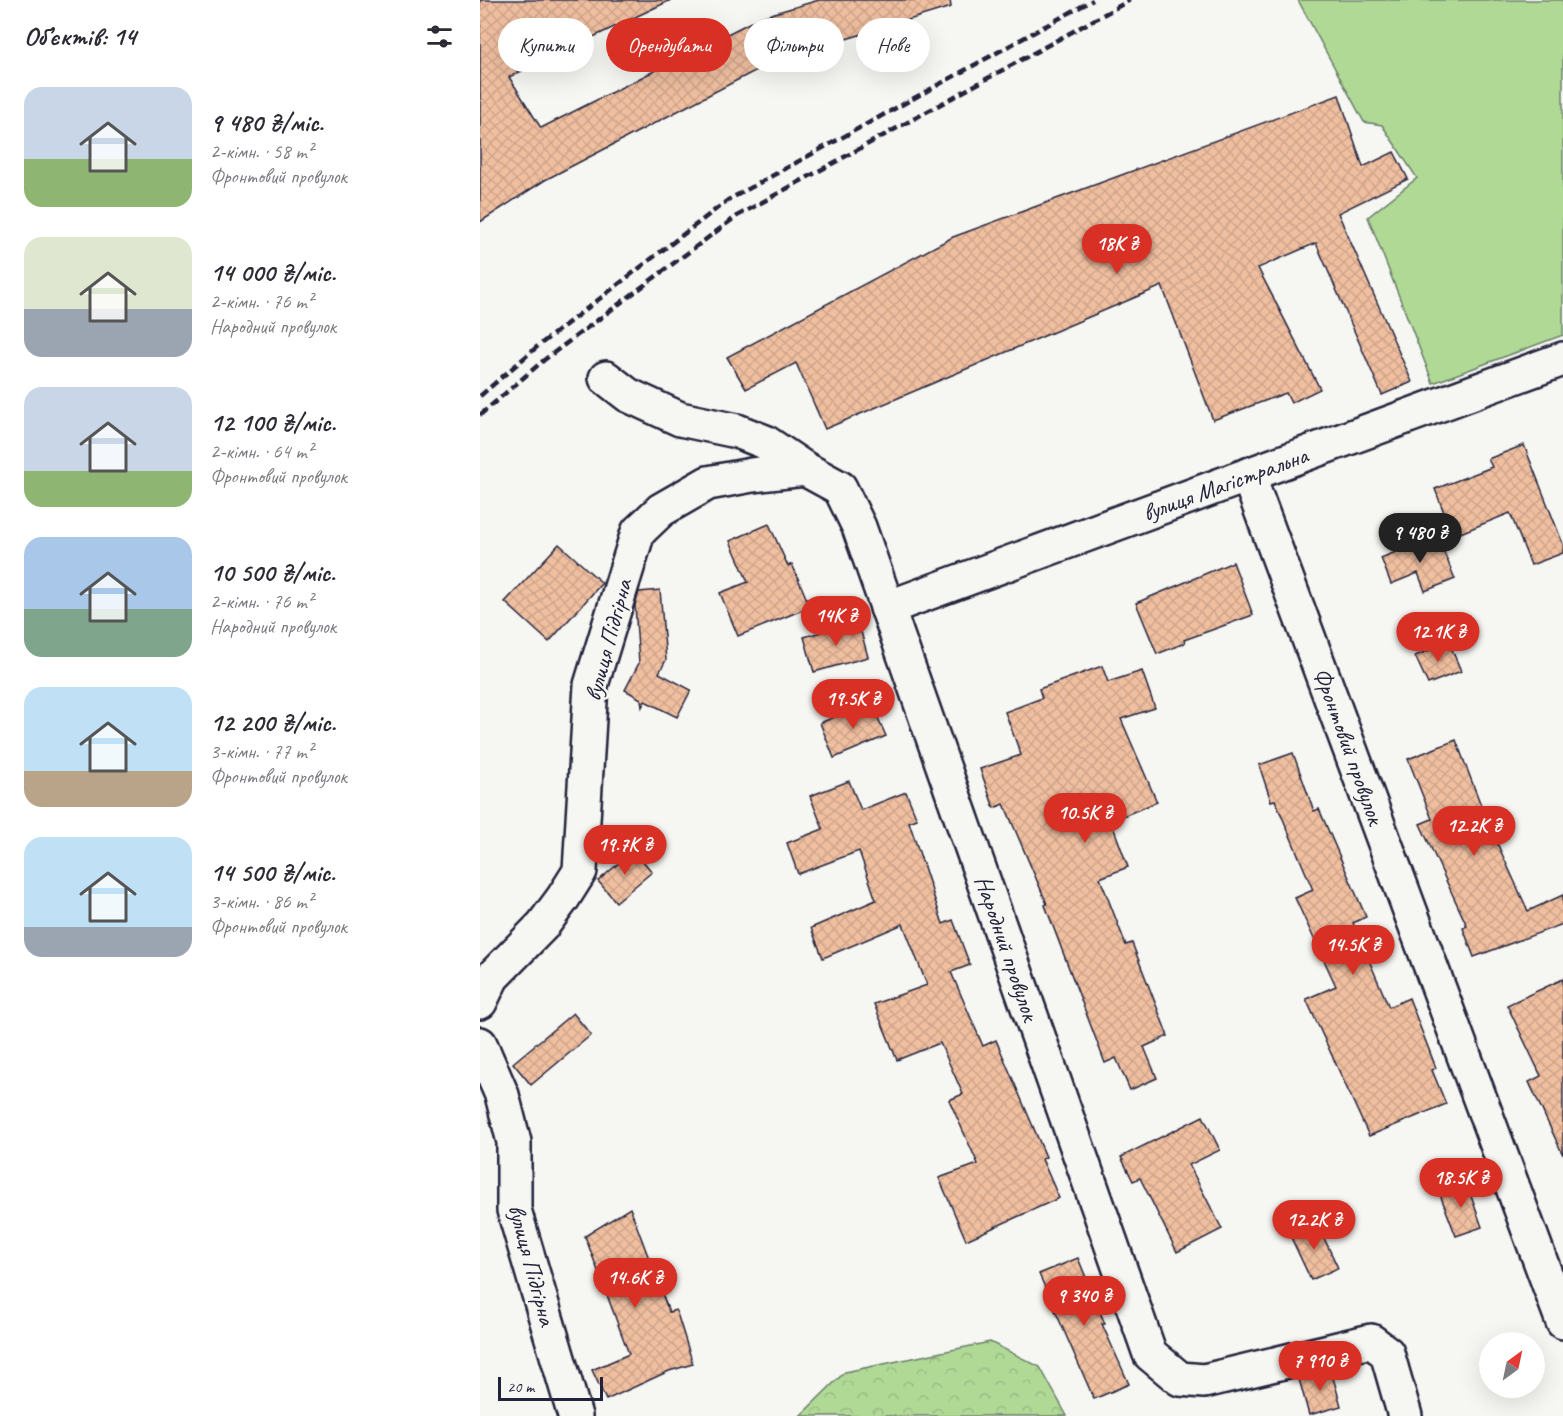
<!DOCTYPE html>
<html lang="uk">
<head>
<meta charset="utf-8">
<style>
	:root { --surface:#fff; --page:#f7f7f7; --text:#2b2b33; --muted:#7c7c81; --accent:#d93025 }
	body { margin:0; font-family:Caveat,sans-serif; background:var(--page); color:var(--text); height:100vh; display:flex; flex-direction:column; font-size:22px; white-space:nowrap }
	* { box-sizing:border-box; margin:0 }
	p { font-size:20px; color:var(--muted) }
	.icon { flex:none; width:33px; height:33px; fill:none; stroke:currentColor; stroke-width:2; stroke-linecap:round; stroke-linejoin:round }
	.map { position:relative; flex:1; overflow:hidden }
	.side { display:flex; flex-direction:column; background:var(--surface); width:480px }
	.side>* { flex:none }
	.hud { position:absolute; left:18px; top:18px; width:570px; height:54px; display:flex; gap:12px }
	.needle { width:39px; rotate:33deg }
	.fabs { position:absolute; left:999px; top:1332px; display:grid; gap:12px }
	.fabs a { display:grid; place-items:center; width:66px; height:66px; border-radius:50%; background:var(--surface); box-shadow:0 6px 24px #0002; font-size:30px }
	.scale { position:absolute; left:18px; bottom:15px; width:105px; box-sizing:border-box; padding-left:6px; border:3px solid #22223b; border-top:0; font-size:16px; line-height:21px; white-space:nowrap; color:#22223b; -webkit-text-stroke:4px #f6f6f2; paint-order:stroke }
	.price { position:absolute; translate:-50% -51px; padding:0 14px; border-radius:21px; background:var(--accent); color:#fff; font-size:20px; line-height:39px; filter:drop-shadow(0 2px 3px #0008) }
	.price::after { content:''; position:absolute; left:50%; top:36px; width:18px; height:14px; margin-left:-9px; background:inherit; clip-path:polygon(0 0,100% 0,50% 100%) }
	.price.active { background:#222; color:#fff }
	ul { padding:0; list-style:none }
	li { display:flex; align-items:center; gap:18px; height:150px; padding:0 24px }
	li span { display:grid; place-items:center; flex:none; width:168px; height:120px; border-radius:18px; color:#555 }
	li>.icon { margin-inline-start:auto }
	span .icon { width:72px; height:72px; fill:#fffc; stroke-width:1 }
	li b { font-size:26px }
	h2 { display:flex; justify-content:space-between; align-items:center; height:72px; padding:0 24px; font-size:26px }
	.tag { padding:0 21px; border-radius:27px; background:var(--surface); box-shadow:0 6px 24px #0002; font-size:21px; line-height:54px }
	.tag.active { background:var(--accent); color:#fff }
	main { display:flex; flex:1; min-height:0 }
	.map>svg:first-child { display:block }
	.forest { fill:url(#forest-crowns); stroke:#697e68; stroke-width:1.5 }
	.green { fill:#b0d996; stroke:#697e68; stroke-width:1.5 }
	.building { fill:url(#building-cross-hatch); stroke:#22223b; stroke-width:1.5 }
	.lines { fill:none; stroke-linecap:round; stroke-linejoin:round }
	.street-casing { stroke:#22223b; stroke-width:38 }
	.street { stroke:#f6f6f2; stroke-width:33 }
	.rail { stroke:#22223b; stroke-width:4.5; stroke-dasharray:9 4.5; stroke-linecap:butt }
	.labels { text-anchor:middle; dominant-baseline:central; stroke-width:5; stroke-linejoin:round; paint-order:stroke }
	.street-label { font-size:24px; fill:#22223b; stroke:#f6f6f2 }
</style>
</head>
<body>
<main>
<section class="side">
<h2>Об’єктів: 14<svg class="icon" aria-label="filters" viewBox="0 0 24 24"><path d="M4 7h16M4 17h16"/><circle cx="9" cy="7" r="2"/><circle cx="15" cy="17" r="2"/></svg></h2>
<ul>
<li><span style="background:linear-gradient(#c9d6e8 60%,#8fb573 0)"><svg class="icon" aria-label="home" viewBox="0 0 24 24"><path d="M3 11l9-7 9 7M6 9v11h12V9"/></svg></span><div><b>9 480 ₴/міс.</b><p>2-кімн. · 58 m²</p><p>Фронтовий провулок</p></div></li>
<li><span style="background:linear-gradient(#dfe7d0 60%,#9aa5b1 0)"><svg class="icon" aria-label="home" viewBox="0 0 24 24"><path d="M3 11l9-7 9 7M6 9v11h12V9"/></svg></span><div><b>14 000 ₴/міс.</b><p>2-кімн. · 76 m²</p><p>Народний провулок</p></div></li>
<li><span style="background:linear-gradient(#c9d6e8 70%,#8fb573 0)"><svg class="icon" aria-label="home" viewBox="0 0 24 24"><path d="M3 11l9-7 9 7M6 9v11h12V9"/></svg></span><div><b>12 100 ₴/міс.</b><p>2-кімн. · 64 m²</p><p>Фронтовий провулок</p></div></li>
<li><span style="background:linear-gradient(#a9c7e8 60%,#7fa58c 0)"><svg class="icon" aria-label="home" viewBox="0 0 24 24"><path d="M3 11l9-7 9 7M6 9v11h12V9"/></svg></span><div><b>10 500 ₴/міс.</b><p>2-кімн. · 76 m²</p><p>Народний провулок</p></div></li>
<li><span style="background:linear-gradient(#bfe0f5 70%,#b9a48a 0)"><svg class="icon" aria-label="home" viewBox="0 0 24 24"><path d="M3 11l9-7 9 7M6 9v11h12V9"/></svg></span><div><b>12 200 ₴/міс.</b><p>3-кімн. · 77 m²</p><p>Фронтовий провулок</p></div></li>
<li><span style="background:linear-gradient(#bfe0f5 75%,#9aa5b1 0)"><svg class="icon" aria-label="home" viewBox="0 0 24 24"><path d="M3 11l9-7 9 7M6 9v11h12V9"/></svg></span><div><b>14 500 ₴/міс.</b><p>3-кімн. · 86 m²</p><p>Фронтовий провулок</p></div></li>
</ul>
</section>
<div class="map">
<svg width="1083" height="1416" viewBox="0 0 1083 1416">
	<defs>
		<pattern id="forest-crowns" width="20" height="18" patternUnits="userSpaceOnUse" patternTransform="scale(1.5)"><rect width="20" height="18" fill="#b0d996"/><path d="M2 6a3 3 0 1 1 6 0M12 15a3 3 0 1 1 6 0" fill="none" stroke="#97ba82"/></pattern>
		<pattern id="building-cross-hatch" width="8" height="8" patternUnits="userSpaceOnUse" patternTransform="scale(1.5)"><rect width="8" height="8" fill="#f0bfa0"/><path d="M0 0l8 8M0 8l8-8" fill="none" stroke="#cea48b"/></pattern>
	</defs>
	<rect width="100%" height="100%" fill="#f6f6f2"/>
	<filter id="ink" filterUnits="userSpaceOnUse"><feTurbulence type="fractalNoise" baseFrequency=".0167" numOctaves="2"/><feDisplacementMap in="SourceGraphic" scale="12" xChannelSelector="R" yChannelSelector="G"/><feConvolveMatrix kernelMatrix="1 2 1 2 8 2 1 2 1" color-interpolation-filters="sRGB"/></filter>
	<g filter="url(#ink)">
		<path class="forest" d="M 510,1342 L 560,1367 L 587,1416 L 320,1416 L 365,1372 Z"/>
		<path class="green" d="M 818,0 L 1083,0 L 1083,335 L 953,383 L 888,217 L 937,178 L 902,125 L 884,122 Z"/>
		<g class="building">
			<path d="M 0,0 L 191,0 L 29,77 L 61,128 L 281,17 L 339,0 L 470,0 L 471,7 L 294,61 L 65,180 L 0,222 Z"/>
			<path d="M 859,95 L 883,167 L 914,152 L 928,179 L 858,213 L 932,382 L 902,395 L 836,243 L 778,268 L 840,389 L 811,403 L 806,393 L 733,420 L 682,286 L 345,429 L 316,363 L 266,389 L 247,357 L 473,237 Z"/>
			<path d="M 1044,445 L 1083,544 L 1083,553 L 1051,565 L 1030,513 L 973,536 L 955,489 L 1012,467 L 1008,459 Z"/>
			<path d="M 289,524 L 308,566 L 312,564 L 330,607 L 258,636 L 240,593 L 268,582 L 250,541 Z"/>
			<path d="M 957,535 L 975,579 L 945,591 L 938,573 L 911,584 L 901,558 Z"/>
			<path d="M 79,544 L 122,583 L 69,642 L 25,602 Z"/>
			<path d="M 753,562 L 773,615 L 704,640 L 705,643 L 677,654 L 656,603 Z"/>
			<path d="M 180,590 L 186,660 L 179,673 L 211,690 L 197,717 L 165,701 L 162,707 L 161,699 L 145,690 L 159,663 L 155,605 L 159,592 Z"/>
			<path d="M 378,621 L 388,657 L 334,672 L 324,637 Z"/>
			<path d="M 969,642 L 981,671 L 948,684 L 935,656 Z"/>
			<path d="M 622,666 L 628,682 L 662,671 L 675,708 L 641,719 L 677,802 L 631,821 L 648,867 L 620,878 L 646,945 L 652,943 L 688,1036 L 664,1047 L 677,1078 L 650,1090 L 636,1058 L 625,1063 L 565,905 L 567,904 L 524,804 L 514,808 L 500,769 L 541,755 L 525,712 L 562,698 L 559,689 Z"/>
			<path d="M 391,702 L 406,736 L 354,758 L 340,723 Z"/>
			<path d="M 976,740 L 1007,821 L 1048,911 L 1083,895 L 1083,924 L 994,957 L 983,928 L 987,926 L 940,824 L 952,819 L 928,759 Z"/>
			<path d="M 813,753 L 834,811 L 839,809 L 886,917 L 873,923 L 909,1007 L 929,998 L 956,1068 L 952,1070 L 966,1104 L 889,1136 L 826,999 L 856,986 L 815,898 L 833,890 L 795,800 L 791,801 L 779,765 Z"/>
			<path d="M 369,781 L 381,810 L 426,792 L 437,819 L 429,822 L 463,924 L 473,920 L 490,965 L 471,972 L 503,1046 L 516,1040 L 566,1157 L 562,1159 L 579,1198 L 486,1240 L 459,1178 L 498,1164 L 469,1100 L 483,1094 L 460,1043 L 417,1060 L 394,1004 L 447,985 L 423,924 L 343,958 L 331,928 L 396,900 L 379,851 L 318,874 L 307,843 L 343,829 L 330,796 Z"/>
			<path d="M 154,850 L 172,872 L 136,902 L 118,881 Z"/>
			<path d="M 1083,979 L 1083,1155 L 1049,1082 L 1061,1076 L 1027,1005 Z"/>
			<path d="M 93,1013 L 111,1035 L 51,1085 L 33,1063 Z"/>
			<path d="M 723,1116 L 740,1150 L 709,1165 L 742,1229 L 697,1252 L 660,1178 L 653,1181 L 641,1157 Z"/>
			<path d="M 986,1182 L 1002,1227 L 976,1236 L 959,1192 Z"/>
			<path d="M 150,1208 L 189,1312 L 196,1310 L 213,1364 L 189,1371 L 126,1400 L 112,1370 L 149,1354 L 105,1236 Z"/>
			<path d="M 836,1221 L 858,1268 L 831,1280 L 809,1233 Z"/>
			<path d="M 598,1258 L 625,1324 L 622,1324 L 649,1384 L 614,1399 L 559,1274 Z"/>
			<path d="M 851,1370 L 861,1406 L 829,1415 L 819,1379 Z"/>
		</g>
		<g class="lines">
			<defs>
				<g id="street">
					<path d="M 126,378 L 148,395 L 200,419 L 257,431 L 285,442 L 325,469 L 360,488 L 379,527 L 670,1354 L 700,1379 L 724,1381 L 891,1341 L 907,1353 L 925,1416"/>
					<path d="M 768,475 L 1083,1322"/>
					<path d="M 407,608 L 1083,359"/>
					<path d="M 0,1002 L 12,977 L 63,925 L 83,898 L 100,871 L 111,685 L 158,532 L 181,510 L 228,483 L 272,475 L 325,469"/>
					<path d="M 0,1044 L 22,1095 L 34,1142 L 34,1210 L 95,1416"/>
				</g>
			</defs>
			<use href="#street" class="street-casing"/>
			<use href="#street" class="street"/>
			<g class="rail">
				<path d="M 0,396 L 58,346 L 248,200 L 613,0"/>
				<path d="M 0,415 L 64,360 L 257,216 L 650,0"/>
			</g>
		</g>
	</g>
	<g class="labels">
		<g class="street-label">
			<text transform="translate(745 484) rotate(-20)">вулиця Магістральна</text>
			<text transform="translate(128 640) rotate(-75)">вулиця Підгірна</text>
			<text transform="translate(869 746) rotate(70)">Фронтовий провулок</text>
			<text transform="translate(527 948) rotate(71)">Народний провулок</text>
			<text transform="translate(52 1265) rotate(75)">вулиця Підгірна</text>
		</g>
	</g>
</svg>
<div class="fabs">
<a><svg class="needle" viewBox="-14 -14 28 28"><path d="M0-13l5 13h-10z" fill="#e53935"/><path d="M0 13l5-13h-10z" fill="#7c7c81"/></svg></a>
</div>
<div class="scale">20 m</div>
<b class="price" style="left:637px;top:275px">18K ₴</b>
<b class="price active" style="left:940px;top:564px">9 480 ₴</b>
<b class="price" style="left:356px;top:647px">14K ₴</b>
<b class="price" style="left:958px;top:663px">12.1K ₴</b>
<b class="price" style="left:373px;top:730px">19.5K ₴</b>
<b class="price" style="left:605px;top:844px">10.5K ₴</b>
<b class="price" style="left:994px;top:857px">12.2K ₴</b>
<b class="price" style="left:145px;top:876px">19.7K ₴</b>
<b class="price" style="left:873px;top:976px">14.5K ₴</b>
<b class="price" style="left:981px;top:1209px">18.5K ₴</b>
<b class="price" style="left:834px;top:1251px">12.2K ₴</b>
<b class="price" style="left:155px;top:1309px">14.6K ₴</b>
<b class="price" style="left:604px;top:1327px">9 340 ₴</b>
<b class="price" style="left:840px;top:1392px">7 910 ₴</b>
<div class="hud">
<a class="tag">Купити</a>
<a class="tag active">Орендувати</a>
<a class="tag">Фільтри</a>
<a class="tag">Нове</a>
</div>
</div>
</main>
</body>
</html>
